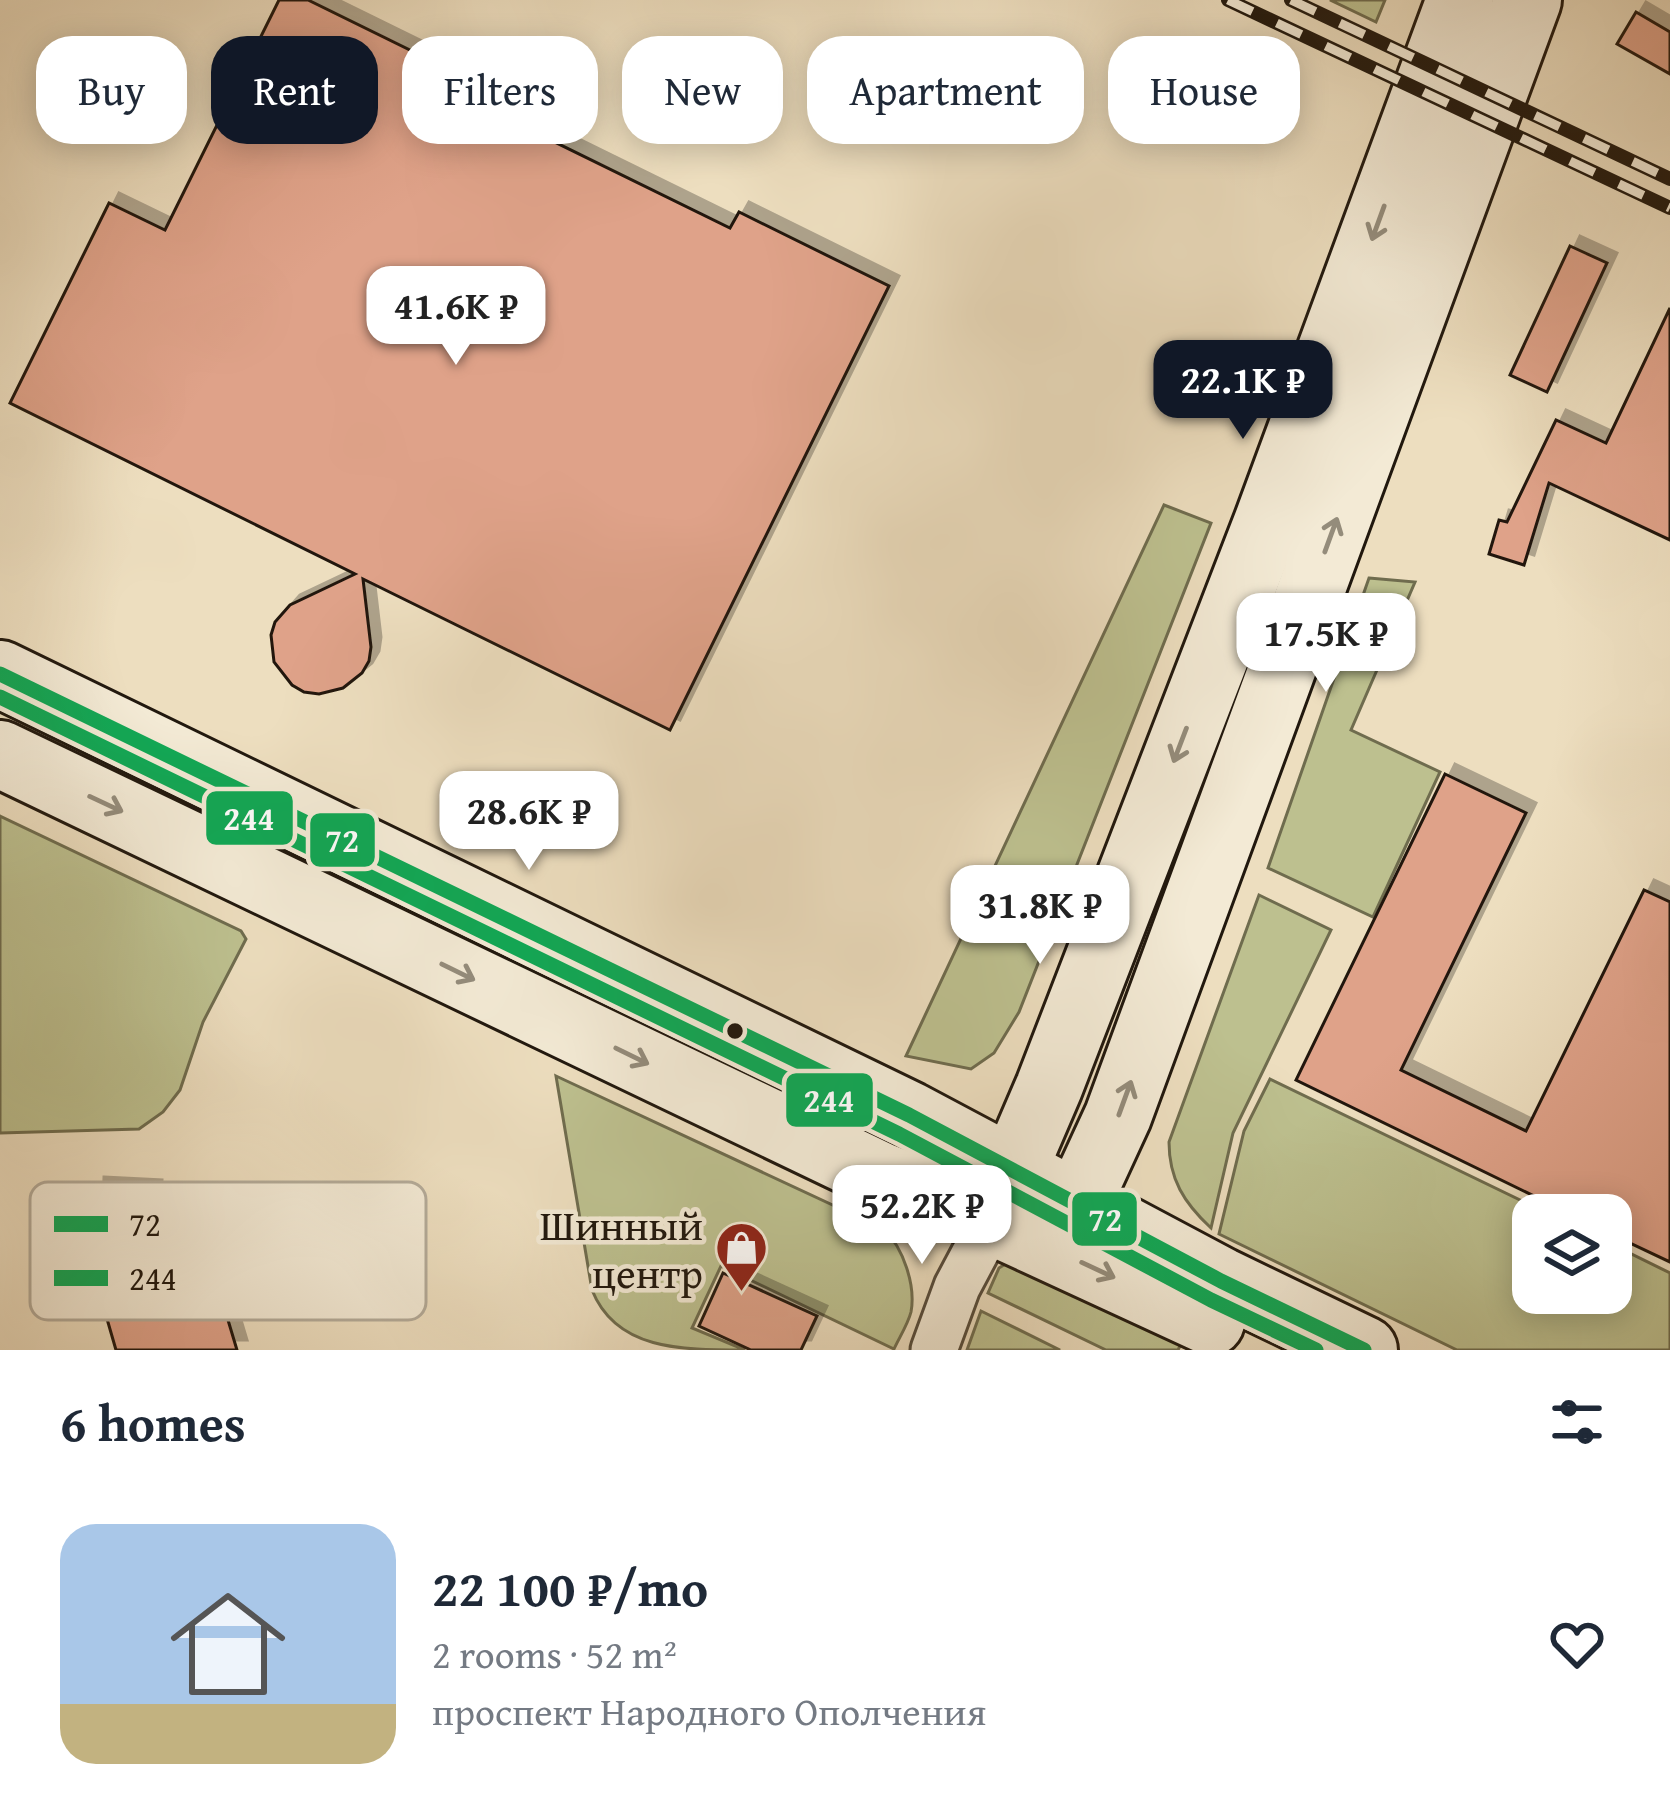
<!DOCTYPE html>
<html lang="en">
<head>
<meta charset="utf-8">
<style>
	:root { --surface:#fff; --page:#f2f2f3; --text:#1f2937; --muted:#747a83; --accent:#111827 }
	body { margin:0; font-family:"Gentium Book Plus",serif; background:var(--page); color:var(--text); height:100vh; display:flex; flex-direction:column; font-size:45px; white-space:nowrap }
	* { box-sizing:border-box; margin:0 }
	p { font-size:39px; color:var(--muted) }
	.icon { flex:none; width:66px; height:66px; fill:none; stroke:currentColor; stroke-width:2; stroke-linecap:round; stroke-linejoin:round }
	.map { position:relative; height:1350px; overflow:hidden }
	.side { display:flex; flex-direction:column; background:var(--surface); flex:1 }
	.side>* { flex:none }
	.guide { position:absolute; left:36px; top:36px; width:1599px; height:108px; display:flex; gap:24px }
	.buttons { position:absolute; left:1512px; top:1194px; display:grid; gap:24px }
	.buttons a { display:grid; place-items:center; width:120px; height:120px; border-radius:24px; background:var(--surface); box-shadow:0 6px 30px #0003; font-size:60px }
	.price { position:absolute; translate:-50% -102px; padding:0 27px; border-radius:24px; background:#fff; color:#222; font-size:39px; line-height:78px; filter:drop-shadow(0 3px 6px #0008) }
	.price::after { content:''; position:absolute; left:50%; top:72px; width:36px; height:27px; margin-left:-18px; background:inherit; clip-path:polygon(0 0,100% 0,50% 100%) }
	.price.current { background:var(--accent); color:#fff }
	ul { padding:0; list-style:none }
	li { display:flex; align-items:center; gap:36px; height:300px; padding:0 60px }
	li span { display:grid; place-items:center; flex:none; width:336px; height:240px; border-radius:36px; color:#555 }
	li>.icon { margin-inline-start:auto }
	span .icon { width:144px; height:144px; fill:#fffc; stroke-width:1 }
	li b { font-size:51px }
	h2 { display:flex; justify-content:space-between; align-items:center; height:144px; padding:0 60px; font-size:51px }
	.pill { padding:0 42px; border-radius:36px; background:var(--surface); box-shadow:0 6px 30px #0003; font-size:42px; line-height:108px }
	.pill.current { background:var(--accent); color:#fff }
	.map>svg:first-child { display:block }
	.green { fill:#bdc08f; stroke:#6f6c4e; stroke-width:3 }
	.building { fill:#dfa289; stroke:#21180e; stroke-width:3; filter:url(#shadow) }
	.lines { fill:none; stroke-linecap:round; stroke-linejoin:round }
	.street-casing { stroke:#544a3a; stroke-width:51 }
	.secondary-casing { stroke:#21180e; stroke-width:72 }
	.street { stroke:#f3ead5; stroke-width:45 }
	.secondary { stroke:#f3ead5; stroke-width:66 }
	.rail-casing { stroke:#21180e; stroke-width:14 }
	.rail { stroke:#f3ead5; stroke-width:9; stroke-dasharray:27; stroke-linecap:butt }
	.bus-1-casing { stroke:#f3ead5; stroke-width:24 }
	.bus-2-casing { stroke:#f3ead5; stroke-width:24 }
	.bus-1 { stroke:#10a855; stroke-width:15 }
	.bus-2 { stroke:#10a855; stroke-width:15 }
	.oneway { stroke:#948c7b }
	.bus-dot { fill:#21180e; stroke:#f3ead5; stroke-width:4.5 }
	.labels { text-anchor:middle; dominant-baseline:central; stroke-width:9; stroke-linejoin:round; paint-order:stroke }
	.poi-label { font-size:42px; fill:#21180e; stroke:#f3ead5; text-anchor:end }
	.key { fill:#f3ead5; stroke:#b4ab99; stroke-width:3 }
	.key-label { font-size:33px; fill:#21180e }
	.line-badge { stroke:#f3ead5; stroke-width:4.5 }
	.badge-label { font-size:33px; text-anchor:middle; font-weight:bold; fill:#fff }
</style>
</head>
<body>
<div class="map">
<svg width="1670" height="1350" viewBox="0 0 1670 1350">
	<defs>
		<filter id="shadow"><feDropShadow dx="10" dy="-10" stdDeviation="0" flood-color="#0004"/></filter>
	</defs>
	<rect width="100%" height="100%" fill="#eddebf"/>
	<filter id="stains"><feTurbulence type="fractalNoise" baseFrequency=".00167" numOctaves="4"/><feColorMatrix values="0 0 0 0 .2 0 0 0 0 .09 0 0 0 0 .02 0 0 0 .5 -.17"/></filter>
	<radialGradient id="worn" r=".72"><stop offset=".6" stop-color="#630" stop-opacity="0"/><stop offset="1" stop-color="#630" stop-opacity=".3"/></radialGradient>
	<g class="green">
		<path d="M 1330,0 L 1385,0 L 1376,22 Z"/>
		<path d="M 1164,505 L 1211,523 L 1019,1012 L 994,1053 L 971,1069 L 906,1056 Z"/>
		<path d="M 1369,578 L 1415,582 L 1351,730 L 1440,772 L 1373,917 L 1268,868 Z"/>
		<path d="M 0,816 L 241,931 L 246,939 L 203,1022 L 180,1090 L 163,1112 L 139,1129 L 0,1133 Z"/>
		<path d="M 1259,895 L 1331,930 L 1233,1133 L 1211,1228 C 1184,1203 1169,1179 1169,1142 Z"/>
		<path d="M 556,1076 L 884,1229 C 903,1248 916,1285 911,1312 C 908,1324 899,1338 894,1349 L 721,1266 L 692,1328 L 745,1350 C 680,1350 616,1350 592,1290 Z"/>
		<path d="M 1270,1079 L 1551,1215 L 1533,1215 L 1533,1293 L 1611,1293 L 1611,1244 L 1670,1273 L 1670,1350 L 1457,1350 L 1219,1234 L 1244,1131 Z"/>
		<path d="M 1007,1263 L 1185,1336 L 1178,1350 L 1106,1350 L 988,1293 L 999,1268 Z"/>
		<path d="M 981,1311 L 1060,1350 L 967,1350 Z"/>
	</g>
	<g class="building">
		<path d="M 279,0 L 308,0 L 424,57 L 416,74 L 730,228 L 739,212 L 889,286 L 670,730 L 363,579 L 371,647 L 369,661 L 362,673 L 343,688 L 319,694 L 304,692 L 292,685 L 274,662 L 271,635 L 275,622 L 290,605 L 355,574 L 10,403 L 109,203 L 165,230 Z"/>
		<path d="M 1636,12 L 1670,32 L 1670,74 L 1617,44 Z"/>
		<path d="M 1570,246 L 1607,263 L 1547,392 L 1510,375 Z"/>
		<path d="M 1670,308 L 1670,540 L 1549,483 L 1524,565 L 1489,554 L 1499,520 L 1507,522 L 1556,420 L 1606,443 Z"/>
		<path d="M 1445,774 L 1526,813 L 1401,1070 L 1526,1131 L 1644,890 L 1670,902 L 1670,1262 L 1611,1234 L 1611,1215 L 1573,1215 L 1296,1080 Z"/>
		<path d="M 94,1187 L 152,1190 L 146,1314 L 219,1290 L 237,1350 L 116,1350 L 105,1312 L 104,1248 L 92,1248 Z"/>
		<path d="M 723,1273 L 817,1316 L 801,1350 L 751,1350 L 699,1326 Z"/>
	</g>
	<g class="lines">
		<defs>
			<path id="street" d="M 934,1350 L 957,1287 L 992,1221"/>
			<g id="secondary">
				<path d="M 0,674 L 909,1115 L 1221,1281 L 1364,1350"/>
				<path d="M 0,754 L 879,1175 L 992,1221 L 1211,1322"/>
				<path d="M 1077,1205 L 1118,1116 L 1528,0"/>
				<path d="M 998,1206 L 1049,1087 L 1267,523 L 1460,0"/>
			</g>
		</defs>
		<use href="#street" class="street-casing"/>
		<use href="#secondary" class="secondary-casing"/>
		<use href="#street" class="street"/>
		<use href="#secondary" class="secondary"/>
		<defs>
			<g id="rail">
				<path d="M 1228,0 L 1670,208"/>
				<path d="M 1291,0 L 1670,179"/>
			</g>
		</defs>
		<use href="#rail" class="rail-casing"/>
		<use href="#rail" class="rail"/>
		<defs>
			<path id="bus-1" d="M 0,674 L 909,1115 L 1221,1281 L 1364,1350"/>
			<path id="bus-2" d="M 0,697 L 899,1134 L 1211,1300 L 1316,1350"/>
		</defs>
		<use href="#bus-1" class="bus-1-casing"/>
		<use href="#bus-2" class="bus-2-casing"/>
		<use href="#bus-1" class="bus-1"/>
		<use href="#bus-2" class="bus-2"/>
	</g>
	<defs><path id="oneway-shaft" d="M-6 0H5M1.5-3L5.5 0L1.5 3" fill="none" stroke-width="1.6" stroke-linecap="round" stroke-linejoin="round" transform="scale(3)"/></defs>
	<g class="oneway">
		<use href="#oneway-shaft" transform="translate(1378 223) rotate(110)"/>
		<use href="#oneway-shaft" transform="translate(1331 535) rotate(-70)"/>
		<use href="#oneway-shaft" transform="translate(1180 745) rotate(111)"/>
		<use href="#oneway-shaft" transform="translate(106 804) rotate(25)"/>
		<use href="#oneway-shaft" transform="translate(458 972) rotate(26)"/>
		<use href="#oneway-shaft" transform="translate(632 1056) rotate(26)"/>
		<use href="#oneway-shaft" transform="translate(1125 1098) rotate(-70)"/>
		<use href="#oneway-shaft" transform="translate(1098 1270) rotate(25)"/>
	</g>
	<defs>
		<symbol id="shop-pin" viewBox="-11 -11 22 30"><path d="M0 17L-7.5 6A9.5 9.5 0 1 1 7.5 6Z" fill="#8f2418" stroke="#f3ead5"/><path d="M-5-2.5h2.3a2.7 3.5 0 0 1 5.4 0H5L5.5 6h-11ZM-1.5-2.5h3a1.5 2.3 0 0 0-3 0Z" fill="#fff"/></symbol>
	</defs>
	<g fill-rule="evenodd">
		<use href="#shop-pin" x="712" y="1218" width="59" height="81"/>
	</g>
	<circle class="bus-dot" cx="735" cy="1031" r="10"/>
	<g class="labels">
		<g class="poi-label">
			<text x="703" y="1224">Шинный<tspan x="703" dy="48">центр</tspan></text>
		</g>
	</g>
	<rect x="30" y="1182" width="396" height="138" rx="18" class="key"/>
	<rect x="54" y="1216" width="54" height="16" fill="#10a855"/>
	<rect x="54" y="1270" width="54" height="16" fill="#10a855"/>
	<g class="key-label">
		<text x="129" y="1236">72</text>
		<text x="129" y="1290">244</text>
	</g>
	<g class="line-badge">
		<rect x="204" y="789" width="91" height="58" rx="12" fill="#10a855"/>
		<rect x="308" y="811" width="69" height="58" rx="12" fill="#10a855"/>
		<rect x="784" y="1071" width="91" height="58" rx="12" fill="#10a855"/>
		<rect x="1070" y="1190" width="69" height="58" rx="12" fill="#10a855"/>
	</g>
	<g class="badge-label">
		<text x="249" y="830">244</text>
		<text x="342" y="852">72</text>
		<text x="829" y="1112">244</text>
		<text x="1105" y="1231">72</text>
	</g>
	<rect width="100%" height="100%" filter="url(#stains)"/>
	<rect width="100%" height="100%" fill="url(#worn)"/>
</svg>
<div class="buttons">
<a><svg class="icon" aria-label="layers" viewBox="0 0 24 24"><path d="M12 4l9 5-9 5-9-5zM3 14l9 5 9-5"/></svg></a>
</div>
<b class="price" style="left:456px;top:368px">41.6K ₽</b>
<b class="price current" style="left:1243px;top:442px">22.1K ₽</b>
<b class="price" style="left:1326px;top:695px">17.5K ₽</b>
<b class="price" style="left:529px;top:873px">28.6K ₽</b>
<b class="price" style="left:1040px;top:967px">31.8K ₽</b>
<b class="price" style="left:922px;top:1267px">52.2K ₽</b>
<div class="guide">
<a class="pill">Buy</a>
<a class="pill current">Rent</a>
<a class="pill">Filters</a>
<a class="pill">New</a>
<a class="pill">Apartment</a>
<a class="pill">House</a>
</div>
</div>
<section class="side">
<h2>6 homes<svg class="icon" aria-label="filters" viewBox="0 0 24 24"><path d="M4 7h16M4 17h16"/><circle cx="9" cy="7" r="2"/><circle cx="15" cy="17" r="2"/></svg></h2>
<ul>
<li><span style="background:linear-gradient(#a9c7e8 75%,#c2b280 0)"><svg class="icon" aria-label="home" viewBox="0 0 24 24"><path d="M3 11l9-7 9 7M6 9v11h12V9"/></svg></span><div><b>22 100 ₽/mo</b><p>2 rooms · 52 m²</p><p>проспект Народного Ополчения</p></div><svg class="icon" aria-label="heart" viewBox="0 0 24 24"><path d="M12 20l-8-8c-3-5 5-10 8-4 3-6 11-1 8 4z"/></svg></li>
</ul>
</section>
</body>
</html>
